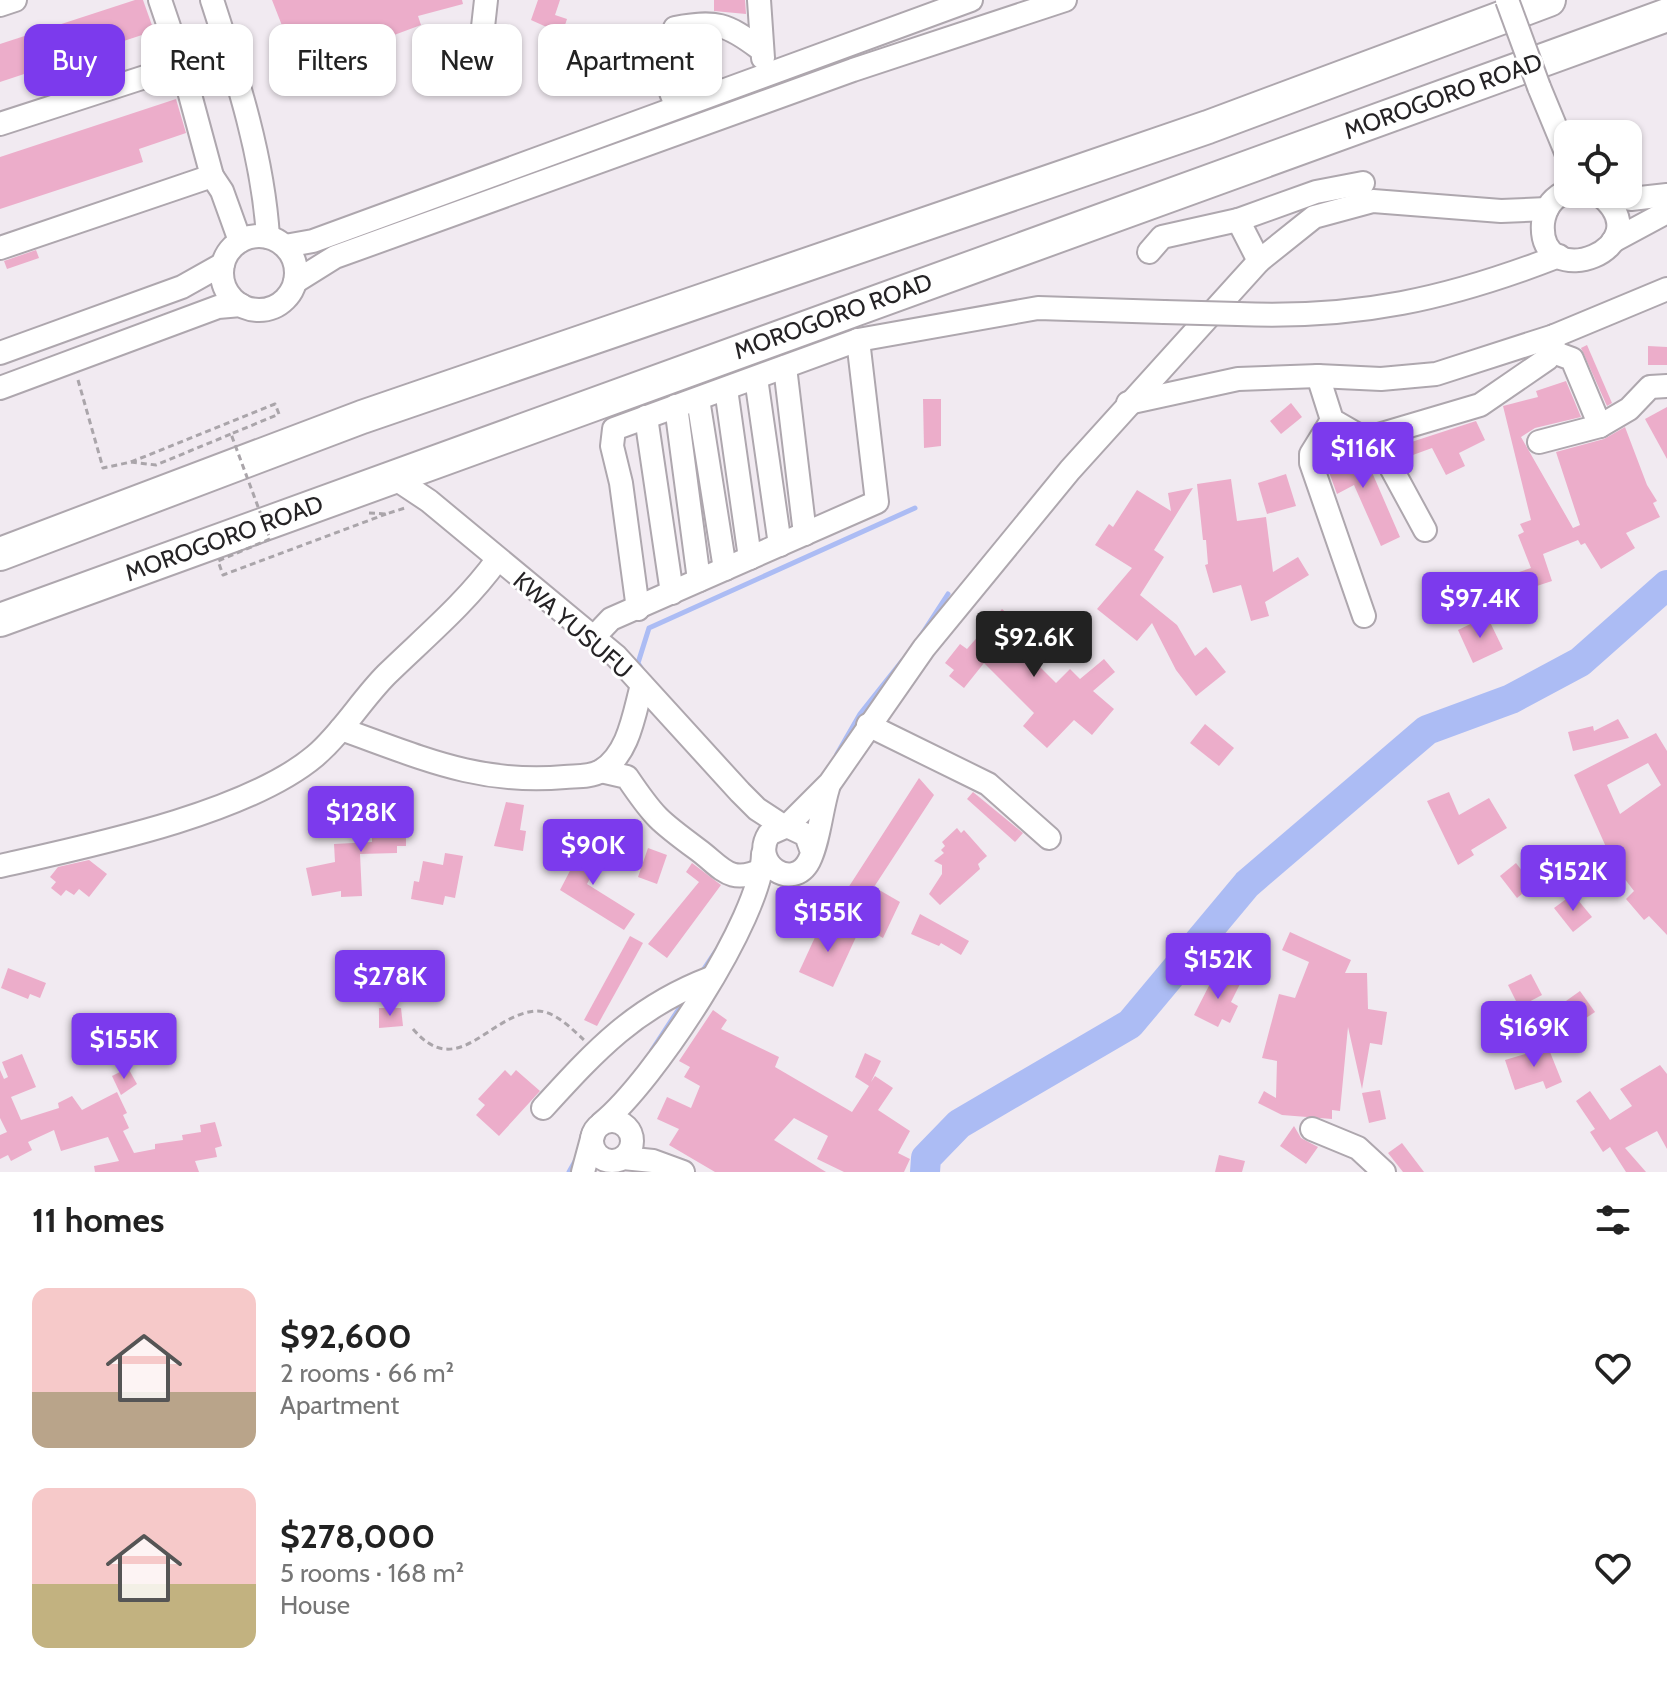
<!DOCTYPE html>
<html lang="en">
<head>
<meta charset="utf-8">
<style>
	:root { --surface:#fff; --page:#f2f2f2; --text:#222; --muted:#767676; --accent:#7c3aed }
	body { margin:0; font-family:Cabin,sans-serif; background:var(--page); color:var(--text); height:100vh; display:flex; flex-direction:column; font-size:30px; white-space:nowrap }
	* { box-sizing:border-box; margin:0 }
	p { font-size:26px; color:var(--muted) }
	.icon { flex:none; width:44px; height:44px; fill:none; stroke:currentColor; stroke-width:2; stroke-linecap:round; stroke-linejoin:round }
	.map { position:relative; height:1172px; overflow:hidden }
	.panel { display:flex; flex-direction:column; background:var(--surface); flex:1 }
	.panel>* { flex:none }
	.banner { position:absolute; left:24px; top:24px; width:800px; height:72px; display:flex; gap:16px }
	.tools { position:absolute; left:1554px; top:120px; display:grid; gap:16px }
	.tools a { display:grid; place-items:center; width:88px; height:88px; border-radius:16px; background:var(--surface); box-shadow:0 2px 6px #0004; font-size:40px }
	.price { position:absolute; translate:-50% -68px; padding:0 18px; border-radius:8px; background:var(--accent); color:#fff; font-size:26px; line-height:52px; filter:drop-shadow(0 2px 4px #0008) }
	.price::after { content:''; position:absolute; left:50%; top:48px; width:24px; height:18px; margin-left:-12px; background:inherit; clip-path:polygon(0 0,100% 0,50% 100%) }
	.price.current { background:#222; color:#fff }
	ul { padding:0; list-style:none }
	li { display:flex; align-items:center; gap:24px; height:200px; padding:0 32px }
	li span { display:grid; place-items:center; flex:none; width:224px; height:160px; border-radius:16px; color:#555 }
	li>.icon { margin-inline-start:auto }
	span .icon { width:96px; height:96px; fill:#fffc; stroke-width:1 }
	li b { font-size:34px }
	h2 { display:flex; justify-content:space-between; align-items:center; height:96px; padding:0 32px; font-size:34px }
	.tag { padding:0 28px; border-radius:16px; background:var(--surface); box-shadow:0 2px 6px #0004; font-size:28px; line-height:72px }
	.tag.current { background:var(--accent); color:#fff }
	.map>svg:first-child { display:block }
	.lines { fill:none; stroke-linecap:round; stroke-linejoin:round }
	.stream { stroke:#acbcf4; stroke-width:5 }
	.river { stroke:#acbcf4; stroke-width:30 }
	.building { fill:#ecadca; fill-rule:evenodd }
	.minor-casing { stroke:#aea7ae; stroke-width:26 }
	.highway-casing { stroke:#aea7ae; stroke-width:36 }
	.path { stroke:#aaa5aa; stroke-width:3; stroke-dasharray:6 4; stroke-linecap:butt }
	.minor { stroke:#fff; stroke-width:22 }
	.highway { stroke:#fff; stroke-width:32 }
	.minor-bridge-casing { stroke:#aea7ae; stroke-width:26; stroke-linecap:butt }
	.path-bridge { stroke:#aaa5aa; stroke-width:3; stroke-dasharray:6 4; stroke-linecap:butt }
	.minor-bridge { stroke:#fff; stroke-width:22 }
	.labels { text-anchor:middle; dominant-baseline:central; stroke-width:6; stroke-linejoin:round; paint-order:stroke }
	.street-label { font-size:24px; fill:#252325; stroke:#fff }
</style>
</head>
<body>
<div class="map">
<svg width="1667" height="1172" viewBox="0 0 1667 1172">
	<rect width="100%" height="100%" fill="#f1eaf1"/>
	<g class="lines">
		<g class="stream">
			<path d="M 920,637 L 948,594"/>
			<path d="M 643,671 L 638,663 L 649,628 L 915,508"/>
			<path d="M 837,754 L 860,714 L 902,661"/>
			<path d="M 702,972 L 716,951"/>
			<path d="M 652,1050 L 686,998"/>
			<path d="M 569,1172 L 578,1156"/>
		</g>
		<path class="river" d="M 925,1172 L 926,1158 L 959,1124 L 1130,1024 L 1247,884 L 1427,730 L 1511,699 L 1580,662 L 1667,585"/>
	</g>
	<g class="building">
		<path d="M 135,0 L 143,0 L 154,31 L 0,82 L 0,44 Z"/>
		<path d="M 272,0 L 462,0 L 463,4 L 418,16 L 421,25 L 378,41 L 386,63 L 308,92 Z"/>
		<path d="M 538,0 L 560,0 L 555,15 L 567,19 L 562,34 L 531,20 Z"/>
		<path d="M 714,0 L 745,0 L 746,14 L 714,11 Z"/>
		<path d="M 176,99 L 186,133 L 139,149 L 143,162 L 0,209 L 0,157 Z"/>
		<path d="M 36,250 L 39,258 L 7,269 L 4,261 Z"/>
		<path d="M 1587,345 L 1612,403 L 1607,406 L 1581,348 Z"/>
		<path d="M 1648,346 L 1667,347 L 1667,365 L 1648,365 Z"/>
		<path d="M 1566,381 L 1581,417 L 1535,428 L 1521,437 L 1573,528 L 1580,525 L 1556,452 L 1604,439 L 1625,427 L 1647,485 L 1657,501 L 1653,503 L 1660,517 L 1626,533 L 1635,548 L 1601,569 L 1585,543 L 1581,545 L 1578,540 L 1543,554 L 1552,581 L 1516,593 L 1510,575 L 1531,568 L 1518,535 L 1524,532 L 1520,524 L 1531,520 L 1503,406 L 1538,397 L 1536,391 Z"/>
		<path d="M 923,399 L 941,399 L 941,446 L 924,448 Z"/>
		<path d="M 1291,403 L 1302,417 L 1281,434 L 1270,421 Z"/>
		<path d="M 1667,407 L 1667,459 L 1645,419 Z"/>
		<path d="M 1476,421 L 1485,440 L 1459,453 L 1465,466 L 1446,475 L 1432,448 L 1402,459 L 1396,447 Z"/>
		<path d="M 1333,447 L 1339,458 L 1357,450 L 1369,457 L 1376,468 L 1371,470 L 1400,537 L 1381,546 L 1354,485 L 1337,494 L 1325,461 Z"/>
		<path d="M 1286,474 L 1296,506 L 1267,514 L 1258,483 Z"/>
		<path d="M 1231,479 L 1237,521 L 1266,517 L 1273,572 L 1298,557 L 1309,575 L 1265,602 L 1269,616 L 1251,621 L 1241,585 L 1213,593 L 1205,565 L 1208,564 L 1206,540 L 1203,540 L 1197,484 Z"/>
		<path d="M 1193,488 L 1154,550 L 1164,557 L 1140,595 L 1177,625 L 1195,656 L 1206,647 L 1226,672 L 1196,696 L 1176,670 L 1152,623 L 1137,641 L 1097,609 L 1132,568 L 1095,545 L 1109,524 L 1113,527 L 1137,490 L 1171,511 L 1168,493 Z"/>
		<path d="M 1002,609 L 1026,630 L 1039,622 L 1051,641 L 1028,655 L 1056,683 L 1070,669 L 1080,679 L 1104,659 L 1115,672 L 1093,691 L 1114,709 L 1092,735 L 1074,720 L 1047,748 L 1023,726 L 1034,713 L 984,663 L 964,688 L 949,676 L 954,670 L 945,663 L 960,644 L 967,649 Z"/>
		<path d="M 1487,616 L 1503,649 L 1473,663 L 1458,630 Z"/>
		<path d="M 1618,719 L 1629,738 L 1573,751 L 1568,732 L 1593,726 L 1594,731 Z"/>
		<path d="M 1205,724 L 1234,748 L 1219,766 L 1190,743 Z"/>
		<path d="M 1656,733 L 1667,751 L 1667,935 L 1649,916 L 1644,920 L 1626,899 L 1634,891 L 1614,865 L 1574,775 ZM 1648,763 L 1661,785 L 1620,814 L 1607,785 Z"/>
		<path d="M 919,778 L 934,795 L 874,887 L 900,902 L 883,938 L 860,925 L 873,903 L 848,888 Z"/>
		<path d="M 973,792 L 1023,833 L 1015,842 L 967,799 Z"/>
		<path d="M 1449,792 L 1459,815 L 1489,798 L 1507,828 L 1471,850 L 1474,855 L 1458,865 L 1427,801 Z"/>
		<path d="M 506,802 L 524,805 L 520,830 L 526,831 L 523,851 L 494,846 Z"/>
		<path d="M 390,804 L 391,808 L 411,808 L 412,834 L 406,834 L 406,846 L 397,846 L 397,853 L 360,854 L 362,896 L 341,897 L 341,891 L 312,896 L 306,868 L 335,862 L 334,844 L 372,842 L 372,827 L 379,826 L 378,805 Z"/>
		<path d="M 957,828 L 961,833 L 964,830 L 987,856 L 978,864 L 980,869 L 940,905 L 929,894 L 942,874 L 942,865 L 934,861 L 944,853 L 941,850 L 945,846 L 942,842 Z"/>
		<path d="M 587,838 L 606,848 L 587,884 L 635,914 L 624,930 L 560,890 Z"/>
		<path d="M 648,848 L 667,855 L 657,884 L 638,877 Z"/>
		<path d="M 445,853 L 463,856 L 455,898 L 445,896 L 443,905 L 411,899 L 414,881 L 419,882 L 423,861 L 443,865 Z"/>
		<path d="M 89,860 L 107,874 L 89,897 L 79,889 L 74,895 L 66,890 L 61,896 L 51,888 L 56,882 L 50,877 L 58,867 Z"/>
		<path d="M 692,863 L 721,885 L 667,958 L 648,944 L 699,882 L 686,872 Z"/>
		<path d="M 1516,863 L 1533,885 L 1517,898 L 1500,876 Z"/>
		<path d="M 1573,894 L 1592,917 L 1573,932 L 1554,908 Z"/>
		<path d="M 920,914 L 969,941 L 961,955 L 941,943 L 939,946 L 911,934 Z"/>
		<path d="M 822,922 L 856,937 L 833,987 L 799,972 Z"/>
		<path d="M 1290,932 L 1351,960 L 1345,973 L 1367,973 L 1368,1009 L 1387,1012 L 1382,1045 L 1370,1043 L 1362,1089 L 1348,1027 L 1340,1111 L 1332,1110 L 1332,1119 L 1282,1115 L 1258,1103 L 1264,1091 L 1276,1098 L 1277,1061 L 1262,1058 L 1279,994 L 1295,998 L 1309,962 L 1282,950 Z"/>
		<path d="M 630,936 L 643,943 L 597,1026 L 584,1020 Z"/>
		<path d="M 8,968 L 46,983 L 40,998 L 30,994 L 28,999 L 1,988 Z"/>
		<path d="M 1216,972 L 1240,984 L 1231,1002 L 1238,1006 L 1230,1023 L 1222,1019 L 1218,1027 L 1194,1015 Z"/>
		<path d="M 1531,974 L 1542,995 L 1519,1007 L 1508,985 Z"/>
		<path d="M 1580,991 L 1595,1012 L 1559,1036 L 1545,1016 Z"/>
		<path d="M 379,1008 L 401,1008 L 403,1026 L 379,1028 Z"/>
		<path d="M 713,1010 L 727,1020 L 721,1029 L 779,1057 L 775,1067 L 852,1112 L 869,1086 L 855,1077 L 865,1053 L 881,1061 L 871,1082 L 875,1076 L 893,1088 L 878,1110 L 910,1131 L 898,1153 L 910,1159 L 904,1172 L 844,1172 L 817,1159 L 828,1136 L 794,1118 L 774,1140 L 826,1172 L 715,1172 L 669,1145 L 679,1129 L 657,1119 L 667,1097 L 691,1108 L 700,1086 L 684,1077 L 690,1067 L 679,1061 Z"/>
		<path d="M 1548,1047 L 1562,1082 L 1546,1089 L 1543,1081 L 1515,1090 L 1505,1060 Z"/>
		<path d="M 22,1054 L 36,1087 L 11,1097 L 21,1120 L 59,1108 L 58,1103 L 72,1096 L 82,1110 L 117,1092 L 127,1113 L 123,1115 L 129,1128 L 123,1131 L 134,1153 L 155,1149 L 155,1144 L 183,1140 L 182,1135 L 201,1132 L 200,1125 L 215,1122 L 222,1146 L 215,1148 L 217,1157 L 195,1161 L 199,1172 L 95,1172 L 94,1166 L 119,1161 L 108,1137 L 61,1151 L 54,1130 L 28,1142 L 32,1150 L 11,1161 L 8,1155 L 0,1159 L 0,1135 L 7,1132 L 0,1118 L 0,1070 L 4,1079 L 8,1077 L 2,1062 Z"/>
		<path d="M 1660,1065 L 1667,1074 L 1667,1149 L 1657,1131 L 1625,1148 L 1646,1172 L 1626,1172 L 1610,1147 L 1603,1152 L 1590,1132 L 1595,1129 L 1576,1101 L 1590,1091 L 1610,1120 L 1632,1106 L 1620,1089 Z"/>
		<path d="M 128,1068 L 137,1084 L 121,1095 L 112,1076 Z"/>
		<path d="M 505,1070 L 511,1076 L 516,1070 L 540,1091 L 499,1136 L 476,1115 L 485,1105 L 478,1099 Z"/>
		<path d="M 1380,1090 L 1386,1119 L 1369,1123 L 1362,1093 Z"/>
		<path d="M 1294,1126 L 1301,1138 L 1318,1147 L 1306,1164 L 1280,1146 Z"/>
		<path d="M 1402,1143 L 1424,1172 L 1403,1172 L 1388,1153 Z"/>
		<path d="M 1219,1155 L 1245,1161 L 1242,1172 L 1215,1172 Z"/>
	</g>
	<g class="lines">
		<defs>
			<g id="minor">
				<path d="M 212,0 C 237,77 263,156 268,237"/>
				<path d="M 759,0 L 763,58"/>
				<path d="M 0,5 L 15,0"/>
				<path d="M 481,45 L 486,0"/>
				<path d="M 1539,87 L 1568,157"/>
				<path d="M 676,105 C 663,75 661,58 675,28 C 716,20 727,24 759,48"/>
				<path d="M 0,124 L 182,65"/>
				<path d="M 212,176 L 222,191 L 240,241"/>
				<path d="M 1568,191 C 1554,196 1545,207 1543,223 C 1537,297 1666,247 1599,194"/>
				<path d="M 1600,194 L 1631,199 L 1667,195"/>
				<path d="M 1238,220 L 1316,192 L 1363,183"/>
				<circle cx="259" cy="273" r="37"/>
				<path d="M 1613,241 L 1667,212"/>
				<path d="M 285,246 L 313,241 L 971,0"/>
				<path d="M 0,248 L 212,176 L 182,65 L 160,0"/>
				<path d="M 1149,252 L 1162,237 L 1238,220 L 1259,261"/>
				<path d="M 295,282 L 335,257 L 853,70 L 1065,0"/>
				<path d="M 1238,314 C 1358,319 1448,299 1559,256"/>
				<path d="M 1553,352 L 1572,359 L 1600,426"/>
				<path d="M 0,353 L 182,287 L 223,264"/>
				<path d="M 785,367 L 805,534"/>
				<path d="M 1318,376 L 1332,420 L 1365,439 L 1480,405 L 1547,359 L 1553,352 L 1554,336"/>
				<path d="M 756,378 L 780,545"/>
				<path d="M 0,388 L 218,307 L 241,305"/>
				<path d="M 726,389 L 750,558"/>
				<path d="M 698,399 L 725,569"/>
				<path d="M 1128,403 L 1238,379 L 1318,376 L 1381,379 L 1436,374 L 1554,336 L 1667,289"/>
				<path d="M 676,406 L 699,580"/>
				<path d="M 646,417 L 672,593"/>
				<path d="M 1332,420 L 1311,454 L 1311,463 L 1364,616"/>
				<path d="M 1375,438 L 1425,530"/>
				<path d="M 1539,442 L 1600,426 L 1629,409 L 1650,387 L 1667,386"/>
				<path d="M 388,479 L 402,483 L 429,501 L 616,656 L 740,792 L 757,809 L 783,826"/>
				<path d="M 638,609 L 621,483 L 612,446 L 614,429 L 858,340 L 1038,308 L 1164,312"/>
				<path d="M 593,638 L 611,619 L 877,502 L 858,340"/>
				<path d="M 868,725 L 988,784 L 1049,838"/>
				<path d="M 341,729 C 420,757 479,785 565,777 C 577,776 591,777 601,771 C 629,754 634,714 642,685"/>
				<path d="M 601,771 L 627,777 C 654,817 659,821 697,849 C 722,867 729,886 763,869"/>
				<path d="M 787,826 L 830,783 L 924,648 L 1070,470 L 1259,261 L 1314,217 L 1373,201 L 1501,211 L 1547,209"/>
				<path d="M 812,852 L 806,835 L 787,826 L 769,834 C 750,864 793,892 809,861 C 819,841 821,811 828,788"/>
				<path d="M 0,866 C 89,846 246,814 315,756 C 343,732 361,700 387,674 C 425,637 466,603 497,560"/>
				<path d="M 543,1108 C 596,1050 635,1007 711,978"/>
				<circle cx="612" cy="1141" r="20"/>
				<path d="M 602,1123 C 652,1083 762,918 763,854"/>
				<path d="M 1312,1129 L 1358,1148 L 1384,1172"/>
				<path d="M 623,1158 L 653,1161 L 683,1172"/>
				<path d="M 583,1172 L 593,1135"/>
			</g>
			<g id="highway">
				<path d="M 0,554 L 362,417 L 1208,127 L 1549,0"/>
				<path d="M 0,620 L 1667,15"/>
			</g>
		</defs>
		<use href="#minor" class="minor-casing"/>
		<use href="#highway" class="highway-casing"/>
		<g class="path">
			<path d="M 78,380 L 103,468 L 131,462 L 156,465 L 231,434"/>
			<path d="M 369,513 L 386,514 L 405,508"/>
			<path d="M 413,1029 C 458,1082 489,1014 536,1011 C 554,1010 572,1029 584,1040"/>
		</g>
		<use href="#minor" class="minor"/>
		<use href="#highway" class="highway"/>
		<defs>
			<g id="minor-bridge">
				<path d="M 1507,0 L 1539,87"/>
				<path d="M 1164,312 L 1238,314"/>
			</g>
		</defs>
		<use href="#minor-bridge" class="minor-bridge-casing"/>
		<path class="path-bridge" d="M 131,462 L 275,404 L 279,414 L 231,434 L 270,539 L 218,561 L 223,575 L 386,514"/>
		<use href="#minor-bridge" class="minor-bridge"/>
	</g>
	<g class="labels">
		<g class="street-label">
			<text transform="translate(1443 96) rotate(-20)">MOROGORO ROAD</text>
			<text transform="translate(833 316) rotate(-20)">MOROGORO ROAD</text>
			<text transform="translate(224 538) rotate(-20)">MOROGORO ROAD</text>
			<text transform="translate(573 625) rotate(41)">KWA YUSUFU</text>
		</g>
	</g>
</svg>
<div class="tools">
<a><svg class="icon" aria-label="locate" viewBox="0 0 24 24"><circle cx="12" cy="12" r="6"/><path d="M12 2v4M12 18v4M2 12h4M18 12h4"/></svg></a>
</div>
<b class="price" style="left:1363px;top:490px">$116K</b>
<b class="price" style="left:1480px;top:640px">$97.4K</b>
<b class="price current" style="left:1034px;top:679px">$92.6K</b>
<b class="price" style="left:361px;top:854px">$128K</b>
<b class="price" style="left:593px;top:887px">$90K</b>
<b class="price" style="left:1573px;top:913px">$152K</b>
<b class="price" style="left:828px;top:954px">$155K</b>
<b class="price" style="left:1218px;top:1001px">$152K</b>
<b class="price" style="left:390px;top:1018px">$278K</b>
<b class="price" style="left:1534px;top:1069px">$169K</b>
<b class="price" style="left:124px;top:1081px">$155K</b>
<div class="banner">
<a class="tag current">Buy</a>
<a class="tag">Rent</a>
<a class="tag">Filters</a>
<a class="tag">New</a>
<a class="tag">Apartment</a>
</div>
</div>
<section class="panel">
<h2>11 homes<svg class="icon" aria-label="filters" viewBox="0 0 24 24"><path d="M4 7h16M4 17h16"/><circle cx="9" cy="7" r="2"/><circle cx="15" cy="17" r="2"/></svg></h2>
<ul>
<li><span style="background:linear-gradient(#f6c9c9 65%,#b9a48a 0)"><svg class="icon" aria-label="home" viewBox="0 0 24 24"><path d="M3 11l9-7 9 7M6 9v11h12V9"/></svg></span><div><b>$92,600</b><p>2 rooms · 66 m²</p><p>Apartment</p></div><svg class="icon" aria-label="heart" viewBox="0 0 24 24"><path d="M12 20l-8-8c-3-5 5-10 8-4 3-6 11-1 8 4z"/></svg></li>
<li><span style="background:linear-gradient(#f6c9c9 60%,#c2b280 0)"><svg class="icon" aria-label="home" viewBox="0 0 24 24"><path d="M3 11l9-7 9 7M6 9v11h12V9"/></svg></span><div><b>$278,000</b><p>5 rooms · 168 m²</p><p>House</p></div><svg class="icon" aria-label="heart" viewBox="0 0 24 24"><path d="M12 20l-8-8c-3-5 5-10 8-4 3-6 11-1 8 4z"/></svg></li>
</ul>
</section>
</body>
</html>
